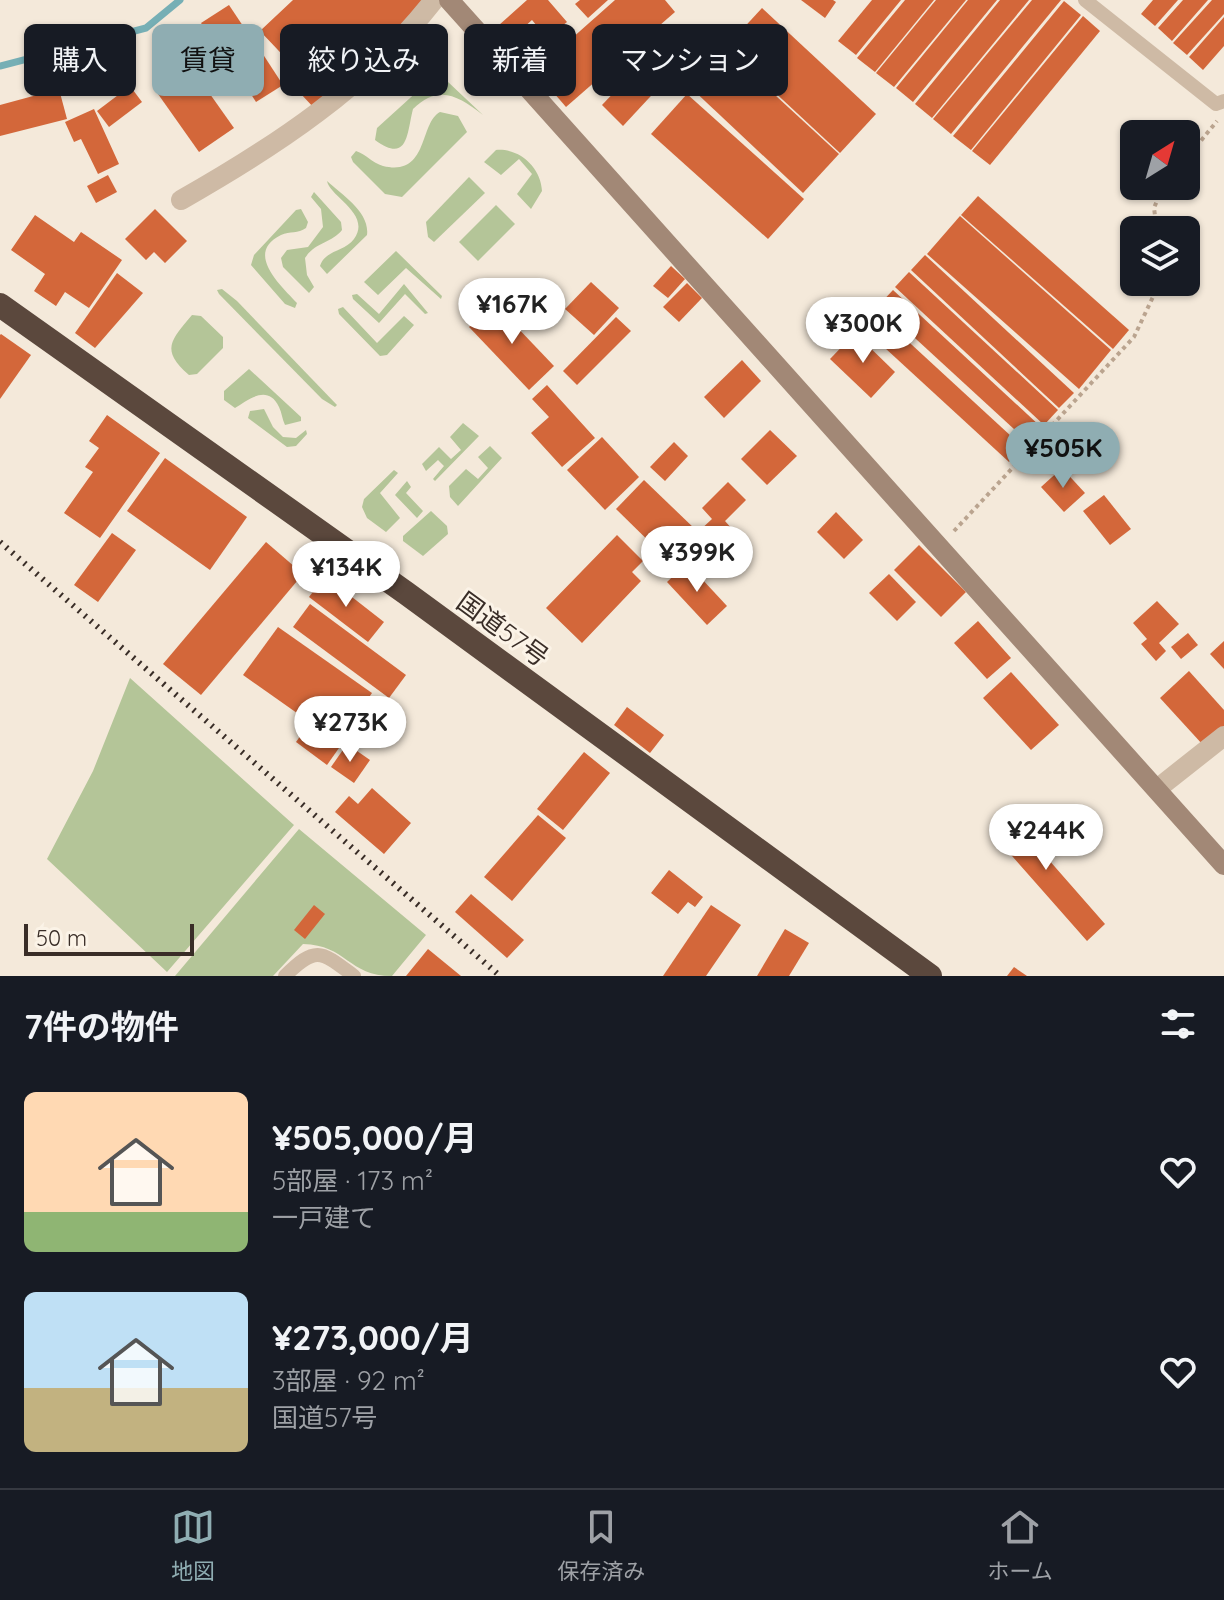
<!DOCTYPE html>
<html lang="ja">
<head>
<meta charset="utf-8">
<style>
	:root { --surface:#171b24; --page:#242831; --text:#f1f3f6; --muted:#9ea1a6; --line:#363941; --accent:#8fadb2 }
	body { margin:0; font-family:Quicksand,"Noto Sans JP",sans-serif; background:var(--page); color:var(--text); height:100vh; display:flex; flex-direction:column; font-size:30px; white-space:nowrap }
	* { box-sizing:border-box; margin:0 }
	p { font-size:26px; color:var(--muted) }
	.icon { flex:none; width:44px; height:44px; fill:none; stroke:currentColor; stroke-width:2; stroke-linecap:round; stroke-linejoin:round }
	.map { position:relative; height:976px; overflow:hidden }
	.details { display:flex; flex-direction:column; background:var(--surface); flex:1 }
	.details>* { flex:none }
	.guide { position:absolute; left:24px; top:24px; width:800px; height:72px; display:flex; gap:16px }
	.needle { width:52px; rotate:37deg }
	.tools { position:absolute; left:1120px; top:120px; display:grid; gap:16px }
	.tools a { display:grid; place-items:center; width:80px; height:80px; border-radius:12px; background:var(--surface); box-shadow:0 2px 6px #0004; font-size:40px }
	.scale { position:absolute; left:24px; bottom:20px; width:170px; box-sizing:border-box; padding-left:8px; border:4px solid #392d27; border-top:0; font-size:22px; line-height:28px; white-space:nowrap; color:#392d27; -webkit-text-stroke:6px #fbf3e7; paint-order:stroke }
	.price { position:absolute; translate:-50% -68px; padding:0 18px; border-radius:28px; background:#fff; color:#222; font-size:26px; line-height:52px; filter:drop-shadow(0 2px 4px #0008) }
	.price::after { content:''; position:absolute; left:50%; top:48px; width:24px; height:18px; margin-left:-12px; background:inherit; clip-path:polygon(0 0,100% 0,50% 100%) }
	.price.current { background:var(--accent); color:#111 }
	ul { padding:0; list-style:none }
	li { display:flex; align-items:center; gap:24px; height:200px; padding:0 24px }
	li span { display:grid; place-items:center; flex:none; width:224px; height:160px; border-radius:12px; color:#555 }
	li>.icon { margin-inline-start:auto }
	span .icon { width:96px; height:96px; fill:#fffc; stroke-width:1 }
	li b { font-size:34px }
	h2 { display:flex; justify-content:space-between; align-items:center; height:96px; padding:0 24px; font-size:34px }
	.pill { padding:0 28px; border-radius:12px; background:var(--surface); box-shadow:0 2px 6px #0004; font-size:28px; line-height:72px }
	.pill.current { background:var(--accent); color:#111 }
	.dock { display:flex; justify-content:space-around; align-items:center; height:112px; border-top:2px solid var(--line); background:var(--surface); font-size:22px; color:var(--muted) }
	.dock a { display:grid; justify-items:center; gap:4px }
	.dock .current { color:var(--accent) }
	.map>svg:first-child { display:block }
	.green { fill:#b4c598 }
	.lines { fill:none; stroke-linecap:round; stroke-linejoin:round }
	.stream { stroke:#76afb5; stroke-width:7 }
	.building { fill:#d3673a }
	.path { stroke:#baa48f; stroke-width:4; stroke-dasharray:4 4; stroke-linecap:butt }
	.lane { stroke:#cebaa5; stroke-width:14 }
	.street { stroke:#cebaa5; stroke-width:20 }
	.secondary { stroke:#a28876; stroke-width:20 }
	.highway { stroke:#5b483d; stroke-width:24 }
	.rail { stroke:#392d27; stroke-width:6; stroke-dasharray:2 6; stroke-linecap:butt }
	.labels { text-anchor:middle; dominant-baseline:central; stroke-width:6; stroke-linejoin:round; paint-order:stroke }
	.street-label { font-size:26px; fill:#392d27; stroke:#fbf3e7 }
</style>
</head>
<body>
<div class="map">
<svg width="1224" height="976" viewBox="0 0 1224 976">
	<rect width="100%" height="100%" fill="#f4e9da"/>
	<g class="green">
		<path d="M 431,79 L 447,81 L 483,115 C 458,96 439,84 413,109 C 407,131 409,165 375,140 L 377,128 Z"/>
		<path d="M 440,112 L 458,116 L 467,132 L 402,197 L 385,194 L 353,162 L 351,157 L 356,151 C 366,154 372,163 383,166 C 429,177 419,123 440,112 Z"/>
		<path d="M 496,150 C 520,148 541,168 542,191 L 531,209 L 517,194 L 532,174 L 519,159 L 501,175 L 484,162 Z"/>
		<path d="M 469,177 L 485,193 L 434,242 L 428,237 L 426,222 Z"/>
		<path d="M 327,181 C 342,195 370,212 367,235 L 327,274 L 320,266 C 325,250 344,252 354,239 C 372,214 330,197 327,181 Z"/>
		<path d="M 314,192 L 341,222 L 342,230 C 332,243 315,242 305,258 L 307,275 L 314,287 L 309,293 L 283,267 L 281,258 L 287,250 L 308,247 L 323,227 L 321,209 L 311,197 Z"/>
		<path d="M 496,205 L 515,224 L 478,261 L 459,242 Z"/>
		<path d="M 301,209 L 308,222 L 306,228 C 298,234 290,231 281,235 C 244,253 281,286 297,303 L 295,308 L 285,304 L 251,265 L 254,255 L 296,210 Z"/>
		<path d="M 396,251 L 442,296 L 441,299 L 406,268 L 378,295 L 364,282 Z"/>
		<path d="M 404,284 L 428,313 L 425,314 L 405,294 L 379,323 L 353,299 L 352,295 L 357,294 L 379,314 Z"/>
		<path d="M 222,289 L 237,301 L 337,405 L 335,407 L 322,399 L 219,294 L 217,290 Z"/>
		<path d="M 343,307 L 377,343 L 404,316 L 414,325 L 387,355 L 380,356 L 339,314 L 338,309 Z"/>
		<path d="M 192,315 L 201,316 L 223,337 L 223,348 L 197,374 L 189,375 C 160,350 171,340 192,315 Z"/>
		<path d="M 249,369 L 301,417 L 301,421 L 285,425 C 282,419 282,413 279,407 C 268,384 249,399 235,408 L 224,400 L 224,391 Z"/>
		<path d="M 264,409 L 273,427 L 283,437 L 296,438 L 306,430 L 307,434 L 296,446 L 287,447 L 248,418 L 250,411 Z"/>
		<path d="M 463,423 L 479,436 L 435,481 L 433,479 L 444,466 L 438,460 L 426,471 L 422,464 L 439,447 L 451,459 L 461,450 L 450,437 Z"/>
		<path d="M 490,446 L 502,458 L 458,506 L 450,497 L 449,486 L 466,469 L 478,479 L 488,468 L 478,457 Z"/>
		<path d="M 394,470 L 398,473 L 380,493 L 400,518 L 386,532 L 367,518 L 362,507 L 364,499 Z"/>
		<path d="M 407,481 L 411,487 L 406,493 L 423,511 L 417,518 L 395,495 Z"/>
		<path d="M 431,511 L 447,526 L 448,534 L 423,556 L 403,541 L 403,536 Z"/>
		<path d="M 130,678 L 294,825 L 167,972 L 47,859 L 93,771 Z"/>
		<path d="M 299,829 L 426,935 L 392,976 C 348,976 347,945 303,944 L 273,976 L 175,976 Z"/>
	</g>
	<g class="lines">
		<path class="stream" d="M 0,66 L 146,28 L 180,0"/>
	</g>
	<g class="building">
		<path d="M 293,0 L 431,0 L 315,109 L 285,77 L 295,68 L 260,31 Z"/>
		<path d="M 527,0 L 548,0 L 567,22 L 547,38 L 532,20 L 511,39 L 499,25 Z"/>
		<path d="M 580,0 L 608,0 L 588,18 L 575,4 Z"/>
		<path d="M 615,0 L 665,0 L 675,12 L 566,107 L 535,71 Z"/>
		<path d="M 801,0 L 833,0 L 836,2 L 825,18 Z"/>
		<path d="M 872,0 L 901,0 L 856,55 L 838,41 Z"/>
		<path d="M 905,0 L 934,0 L 875,72 L 857,58 Z"/>
		<path d="M 936,0 L 966,0 L 894,87 L 876,73 Z"/>
		<path d="M 968,0 L 997,0 L 913,102 L 896,88 Z"/>
		<path d="M 1000,0 L 1029,0 L 932,118 L 915,104 Z"/>
		<path d="M 1032,0 L 1061,0 L 951,134 L 933,119 Z"/>
		<path d="M 1153,0 L 1178,0 L 1155,26 L 1141,14 Z"/>
		<path d="M 1183,0 L 1208,0 L 1172,41 L 1158,28 Z"/>
		<path d="M 1212,0 L 1224,0 L 1224,14 L 1187,55 L 1173,43 Z"/>
		<path d="M 1064,1 L 1081,15 L 971,150 L 953,136 Z"/>
		<path d="M 229,5 L 251,38 L 224,57 L 201,23 Z"/>
		<path d="M 762,8 L 876,114 L 840,153 L 726,47 Z"/>
		<path d="M 1083,16 L 1100,31 L 990,165 L 972,151 Z"/>
		<path d="M 1224,17 L 1224,46 L 1203,70 L 1189,57 Z"/>
		<path d="M 200,28 L 209,43 L 183,58 L 174,44 Z"/>
		<path d="M 255,42 L 283,85 L 256,102 L 228,58 Z"/>
		<path d="M 724,48 L 839,154 L 803,193 L 689,86 Z"/>
		<path d="M 641,64 L 662,84 L 623,126 L 602,105 Z"/>
		<path d="M 193,70 L 234,128 L 199,152 L 158,94 Z"/>
		<path d="M 130,86 L 142,102 L 109,127 L 97,111 Z"/>
		<path d="M 59,89 L 67,119 L 0,136 L 0,105 Z"/>
		<path d="M 687,94 L 804,199 L 768,239 L 651,134 Z"/>
		<path d="M 94,109 L 119,164 L 98,174 L 81,139 L 74,142 L 65,122 Z"/>
		<path d="M 108,175 L 117,192 L 96,203 L 87,186 Z"/>
		<path d="M 978,196 L 1129,330 L 1113,349 L 961,215 Z"/>
		<path d="M 155,209 L 187,241 L 165,263 L 154,252 L 146,260 L 125,239 Z"/>
		<path d="M 35,215 L 74,242 L 81,232 L 122,260 L 89,308 L 65,292 L 56,306 L 34,291 L 45,274 L 11,250 Z"/>
		<path d="M 960,216 L 1111,350 L 1079,389 L 927,254 Z"/>
		<path d="M 925,255 L 1074,393 L 1059,408 L 911,270 Z"/>
		<path d="M 671,266 L 685,279 L 668,298 L 653,286 Z"/>
		<path d="M 909,272 L 1058,410 L 1044,425 L 895,287 Z"/>
		<path d="M 117,273 L 143,293 L 95,348 L 75,333 Z"/>
		<path d="M 591,282 L 619,308 L 594,335 L 565,309 Z"/>
		<path d="M 687,283 L 702,298 L 679,322 L 663,307 Z"/>
		<path d="M 893,290 L 1041,427 L 1028,442 L 879,305 Z"/>
		<path d="M 494,303 L 554,366 L 529,390 L 469,327 Z"/>
		<path d="M 874,310 L 1023,447 L 1009,462 L 860,325 Z"/>
		<path d="M 616,317 L 631,331 L 577,385 L 563,371 Z"/>
		<path d="M 855,333 L 895,372 L 871,398 L 830,359 Z"/>
		<path d="M 1,334 L 31,355 L 0,399 L 0,335 Z"/>
		<path d="M 742,360 L 761,381 L 724,418 L 704,397 Z"/>
		<path d="M 547,385 L 595,438 L 562,467 L 531,433 L 549,417 L 532,399 Z"/>
		<path d="M 107,415 L 160,453 L 100,538 L 64,513 L 93,472 L 85,467 L 99,448 L 89,441 Z"/>
		<path d="M 770,430 L 797,456 L 767,485 L 741,459 Z"/>
		<path d="M 602,437 L 639,477 L 605,510 L 567,470 Z"/>
		<path d="M 674,442 L 688,456 L 665,481 L 650,467 Z"/>
		<path d="M 165,458 L 247,517 L 210,570 L 127,511 Z"/>
		<path d="M 1062,468 L 1085,493 L 1064,512 L 1041,487 Z"/>
		<path d="M 644,480 L 696,530 L 667,559 L 616,509 Z"/>
		<path d="M 728,482 L 746,500 L 725,521 L 733,530 L 716,547 L 699,531 L 712,519 L 702,508 Z"/>
		<path d="M 1104,495 L 1131,529 L 1110,545 L 1083,511 Z"/>
		<path d="M 836,512 L 863,540 L 844,559 L 817,532 Z"/>
		<path d="M 112,533 L 136,550 L 98,602 L 74,585 Z"/>
		<path d="M 617,535 L 643,561 L 632,572 L 641,581 L 582,643 L 546,608 Z"/>
		<path d="M 266,542 L 303,574 L 201,695 L 163,664 Z"/>
		<path d="M 919,545 L 966,592 L 941,617 L 894,570 Z"/>
		<path d="M 687,563 L 727,606 L 707,625 L 667,582 Z"/>
		<path d="M 889,574 L 916,602 L 897,621 L 869,593 Z"/>
		<path d="M 325,576 L 384,622 L 368,642 L 309,597 Z"/>
		<path d="M 1157,601 L 1179,624 L 1159,643 L 1166,651 L 1156,661 L 1141,644 L 1147,639 L 1133,623 Z"/>
		<path d="M 310,604 L 406,675 L 389,698 L 293,627 Z"/>
		<path d="M 978,621 L 1011,658 L 987,679 L 954,643 Z"/>
		<path d="M 278,627 L 372,693 L 338,742 L 243,675 Z"/>
		<path d="M 1188,633 L 1198,645 L 1181,659 L 1171,647 Z"/>
		<path d="M 1224,641 L 1224,669 L 1210,654 Z"/>
		<path d="M 1189,671 L 1224,710 L 1224,726 L 1203,745 L 1160,698 Z"/>
		<path d="M 1011,672 L 1059,725 L 1031,750 L 983,698 Z"/>
		<path d="M 627,707 L 664,735 L 650,753 L 614,725 Z"/>
		<path d="M 308,725 L 339,748 L 327,765 L 296,742 Z"/>
		<path d="M 347,744 L 370,760 L 354,783 L 331,767 Z"/>
		<path d="M 584,752 L 610,773 L 563,830 L 537,809 Z"/>
		<path d="M 372,788 L 411,823 L 384,854 L 335,812 L 349,796 L 358,804 Z"/>
		<path d="M 1020,807 L 1044,834 L 1034,843 L 1105,924 L 1087,941 L 991,832 Z"/>
		<path d="M 538,815 L 566,838 L 512,901 L 484,877 Z"/>
		<path d="M 669,870 L 703,897 L 695,907 L 688,902 L 678,914 L 651,893 Z"/>
		<path d="M 471,894 L 524,940 L 507,958 L 455,912 Z"/>
		<path d="M 314,905 L 325,914 L 305,939 L 294,930 Z"/>
		<path d="M 711,905 L 741,925 L 706,976 L 663,976 Z"/>
		<path d="M 785,929 L 809,943 L 789,976 L 757,976 Z"/>
		<path d="M 428,949 L 461,976 L 406,976 Z"/>
		<path d="M 1014,967 L 1027,976 L 1007,976 Z"/>
	</g>
	<g class="lines">
		<g class="path">
			<path d="M 1186,159 L 1217,121"/>
			<path d="M 1157,230 L 1154,208 L 1163,186"/>
			<path d="M 954,531 L 1134,337 L 1160,282"/>
		</g>
		<g class="lane">
			<path d="M 1085,0 L 1216,104 L 1224,101"/>
			<path d="M 285,976 C 316,945 321,951 354,976"/>
		</g>
		<g class="street">
			<path d="M 181,200 C 276,146 366,87 434,0"/>
			<path d="M 1157,789 L 1224,736"/>
		</g>
		<path class="secondary" d="M 449,0 L 1224,865"/>
		<path class="highway" d="M 0,305 L 406,593 L 930,976"/>
		<path class="rail" d="M 0,542 L 500,976"/>
	</g>
	<g class="labels">
		<g class="street-label">
			<text transform="translate(503 629) rotate(36)">国道57号</text>
		</g>
	</g>
</svg>
<div class="tools">
<a><svg class="needle" viewBox="-14 -14 28 28"><path d="M0-13l5 13h-10z" fill="#e53935"/><path d="M0 13l5-13h-10z" fill="#9ea1a6"/></svg></a>
<a><svg class="icon" aria-label="layers" viewBox="0 0 24 24"><path d="M12 4l9 5-9 5-9-5zM3 14l9 5 9-5"/></svg></a>
</div>
<div class="scale">50 m</div>
<b class="price" style="left:512px;top:346px">¥167K</b>
<b class="price" style="left:863px;top:365px">¥300K</b>
<b class="price current" style="left:1063px;top:490px">¥505K</b>
<b class="price" style="left:697px;top:594px">¥399K</b>
<b class="price" style="left:346px;top:609px">¥134K</b>
<b class="price" style="left:350px;top:764px">¥273K</b>
<b class="price" style="left:1046px;top:872px">¥244K</b>
<div class="guide">
<a class="pill">購入</a>
<a class="pill current">賃貸</a>
<a class="pill">絞り込み</a>
<a class="pill">新着</a>
<a class="pill">マンション</a>
</div>
</div>
<section class="details">
<h2>7件の物件<svg class="icon" aria-label="filters" viewBox="0 0 24 24"><path d="M4 7h16M4 17h16"/><circle cx="9" cy="7" r="2"/><circle cx="15" cy="17" r="2"/></svg></h2>
<ul>
<li><span style="background:linear-gradient(#ffd9b3 75%,#8fb573 0)"><svg class="icon" aria-label="home" viewBox="0 0 24 24"><path d="M3 11l9-7 9 7M6 9v11h12V9"/></svg></span><div><b>¥505,000/月</b><p>5部屋 · 173 m²</p><p>一戸建て</p></div><svg class="icon" aria-label="heart" viewBox="0 0 24 24"><path d="M12 20l-8-8c-3-5 5-10 8-4 3-6 11-1 8 4z"/></svg></li>
<li><span style="background:linear-gradient(#bfe0f5 60%,#c2b280 0)"><svg class="icon" aria-label="home" viewBox="0 0 24 24"><path d="M3 11l9-7 9 7M6 9v11h12V9"/></svg></span><div><b>¥273,000/月</b><p>3部屋 · 92 m²</p><p>国道57号</p></div><svg class="icon" aria-label="heart" viewBox="0 0 24 24"><path d="M12 20l-8-8c-3-5 5-10 8-4 3-6 11-1 8 4z"/></svg></li>
</ul>
</section>
<nav class="dock">
<a class="current"><svg class="icon" aria-label="map" viewBox="0 0 24 24"><path d="M3 6l6-2 6 2 6-2v14l-6 2-6-2-6 2zM9 4v14M15 6v14"/></svg>地図</a>
<a><svg class="icon" aria-label="saved" viewBox="0 0 24 24"><path d="M7 4h10v16l-5-4-5 4z"/></svg>保存済み</a>
<a><svg class="icon" aria-label="home" viewBox="0 0 24 24"><path d="M3 11l9-7 9 7M6 9v11h12V9"/></svg>ホーム</a>
</nav>
</body>
</html>
